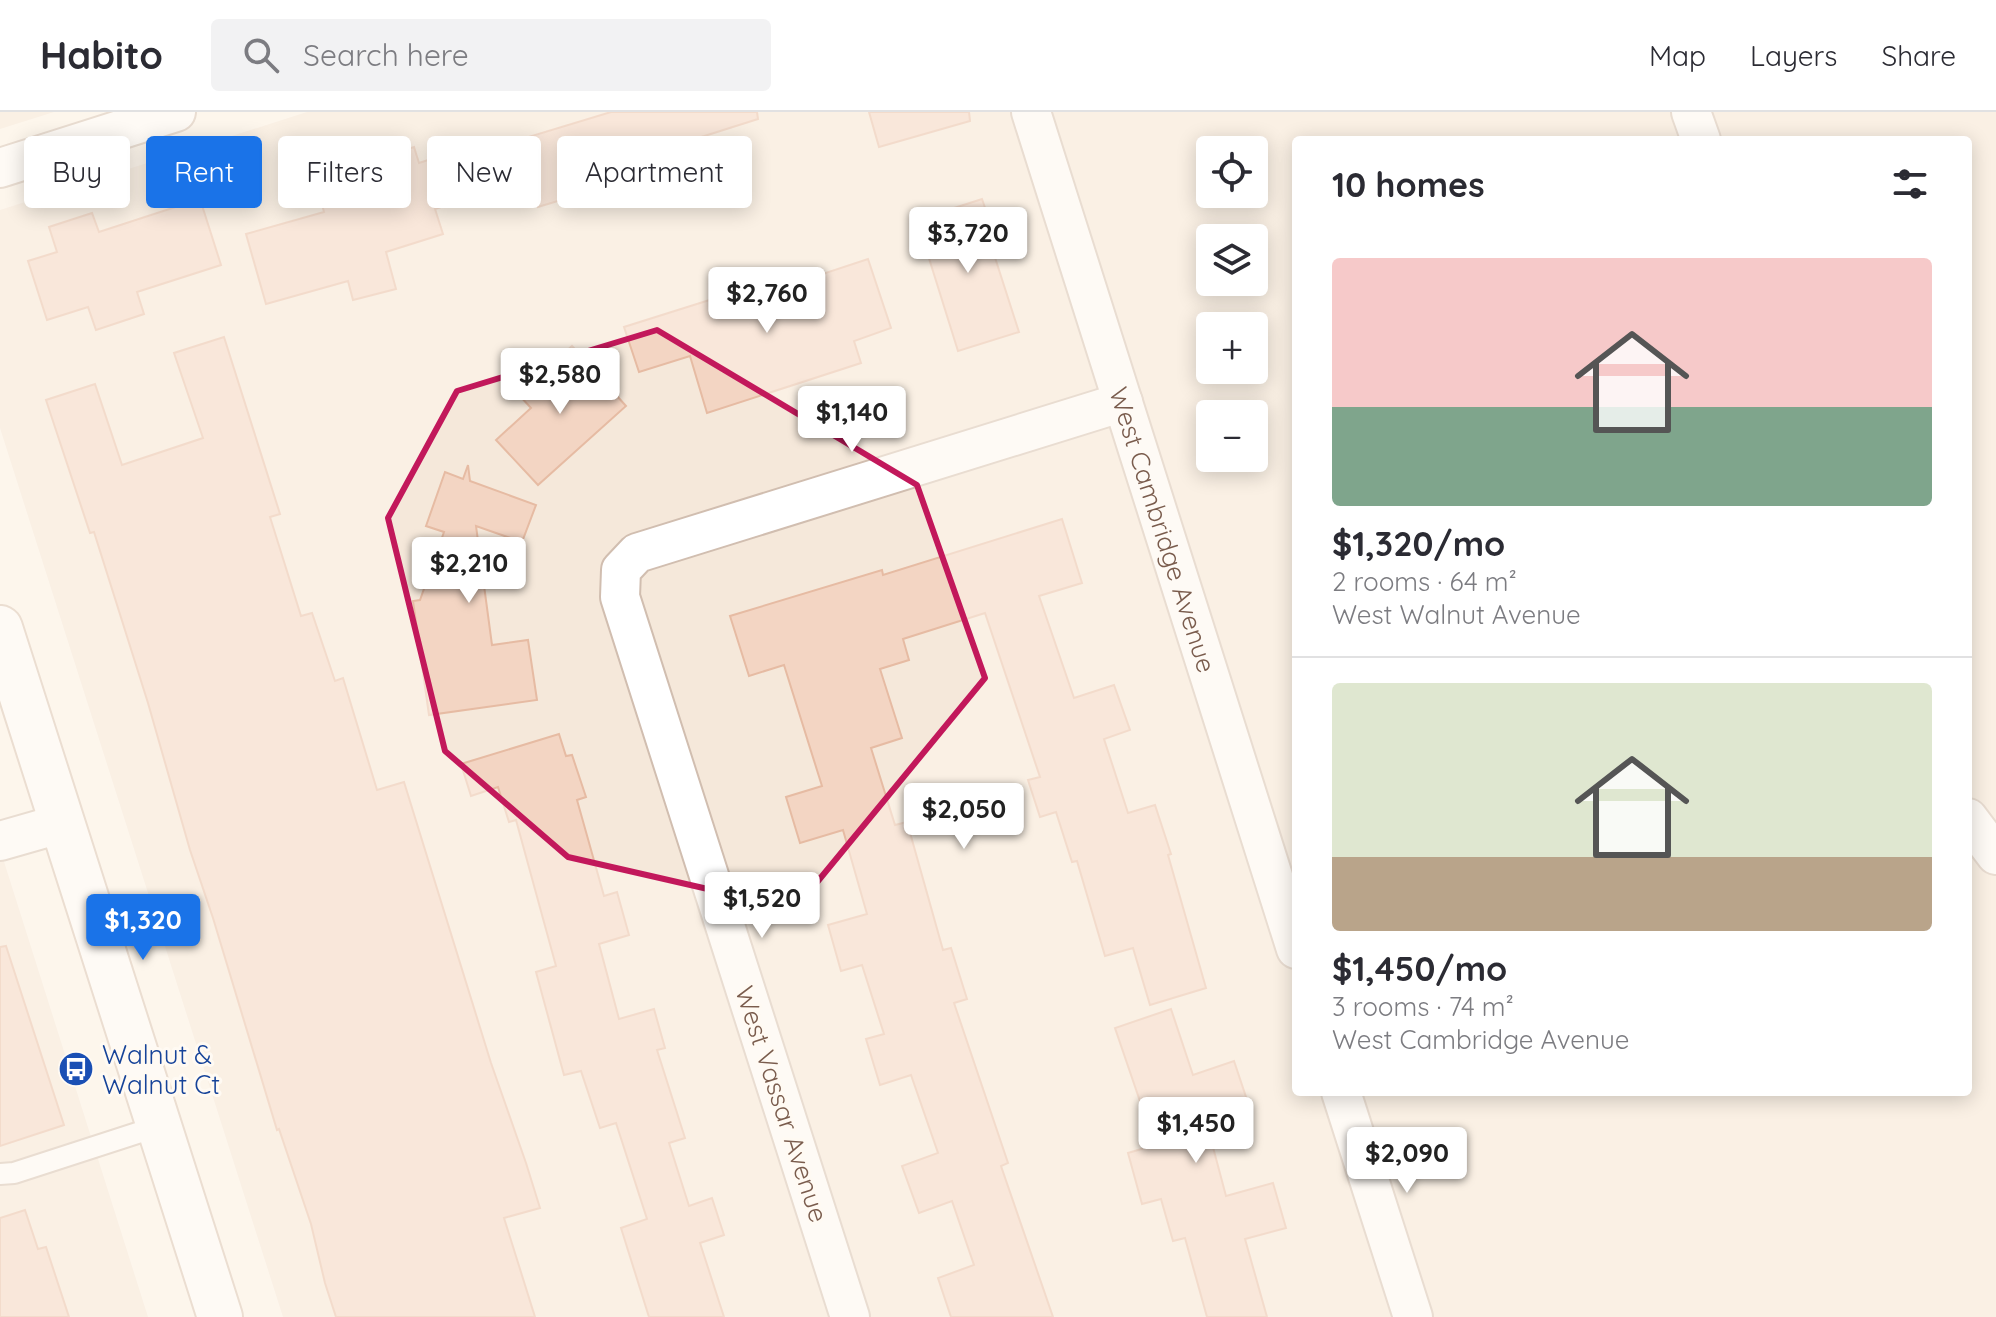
<!DOCTYPE html>
<html lang="en">
<head>
<meta charset="utf-8">
<style>
	:root { --surface:#fff; --page:#f2f2f3; --text:#2b2b33; --muted:#7c7c81; --line:#e1e1e2; --accent:#1a73e8 }
	body { margin:0; font-family:Quicksand,sans-serif; background:var(--page); color:var(--text); height:100vh; display:flex; flex-direction:column; font-size:30px; white-space:nowrap }
	* { box-sizing:border-box; margin:0 }
	p { font-size:26px; color:var(--muted) }
	.icon { flex:none; width:44px; height:44px; fill:none; stroke:currentColor; stroke-width:2; stroke-linecap:round; stroke-linejoin:round }
	.map { position:relative; flex:1; overflow:hidden }
	.details { position:absolute; left:1292px; top:24px; width:680px; height:960px; display:flex; flex-direction:column; background:var(--surface); border-radius:8px; box-shadow:0 4px 20px #0003 }
	.details>* { flex:none }
	.top-card { position:absolute; left:24px; top:24px; width:760px; height:72px; display:flex; gap:16px }
	.tools { position:absolute; left:1196px; top:24px; display:grid; gap:16px }
	.tools a { display:grid; place-items:center; width:72px; height:72px; border-radius:8px; background:var(--surface); box-shadow:0 4px 20px #0003; font-size:40px }
	.price { position:absolute; translate:-50% -68px; padding:0 18px; border-radius:8px; background:#fff; color:#222; font-size:26px; line-height:52px; filter:drop-shadow(0 2px 4px #0008) }
	.price::after { content:''; position:absolute; left:50%; top:48px; width:24px; height:18px; margin-left:-12px; background:inherit; clip-path:polygon(0 0,100% 0,50% 100%) }
	.price.selected { background:var(--accent); color:#fff }
	ul { padding:0; list-style:none }
	li { display:grid; align-content:center; gap:16px; height:424px; padding:0 40px }
	li+li { border-top:2px solid var(--line) }
	li span { display:grid; place-items:center; height:248px; border-radius:8px; color:#555 }
	li>.icon { margin-inline-start:auto }
	span .icon { width:144px; height:144px; fill:#fffc; stroke-width:1 }
	li b { font-size:34px }
	h2 { display:flex; justify-content:space-between; align-items:center; height:96px; padding:0 40px; font-size:34px }
	.tag { padding:0 28px; border-radius:8px; background:var(--surface); box-shadow:0 4px 20px #0003; font-size:28px; line-height:72px }
	.tag.selected { background:var(--accent); color:#fff }
	header { display:flex; align-items:center; gap:48px; box-sizing:border-box; height:112px; padding:0 40px; background:var(--surface); border-bottom:2px solid var(--line) }
	header strong { font-size:38px }
	nav { display:flex; gap:44px; margin-inline-start:auto; font-size:28px }
	.search { width:560px; height:72px; background:var(--page); display:flex; align-items:center; gap:20px; box-sizing:border-box; padding:0 28px; border-radius:8px; color:var(--muted); font-size:30px }
	.map>svg:first-child { display:block }
	.residential { fill:#f5e8da; fill-rule:evenodd }
	.building { fill:#f3d5c3; stroke:#e6bba3; stroke-width:2 }
	.lines { fill:none; stroke-linecap:round; stroke-linejoin:round }
	.service-casing { stroke:#d1beb0; stroke-width:24 }
	.minor-casing { stroke:#d1beb0; stroke-width:42 }
	.secondary-casing { stroke:#d6c0b0; stroke-width:48 }
	.service { stroke:#fff; stroke-width:20 }
	.minor { stroke:#fff; stroke-width:38 }
	.secondary { stroke:#fff; stroke-width:44 }
	.marked { fill:none; stroke:#c2185b; stroke-width:6; stroke-linejoin:round }
	.labels { text-anchor:middle; dominant-baseline:central; stroke-width:6; stroke-linejoin:round; paint-order:stroke }
	.street-label { font-size:26px; fill:#7a5c4d; stroke:#fffaf3 }
	.transit-label { font-size:26px; fill:#164399; stroke:#fffaf3; text-anchor:start }
</style>
</head>
<body>
<header>
<strong>Habito</strong>
<div class="search"><svg class="icon" aria-label="search" viewBox="0 0 24 24"><circle cx="10" cy="10" r="6"/><path d="M15 15l6 6"/></svg>Search here</div>
<nav><a>Map</a><a>Layers</a><a>Share</a></nav>
</header>
<div class="map">
<svg width="1996" height="1205" viewBox="0 0 1996 1205">
	<rect width="100%" height="100%" fill="#fdf6ec"/>
	<g class="residential">
		<path d="M 0,0 L 54,0 L 0,17 Z"/>
		<path d="M 307,0 L 1996,0 L 1996,1205 L 283,1205 L 0,316 L 0,98 ZM 1296,28 L 1968,28 L 1968,980 L 1296,980 ZM 1210,38 L 1254,38 L 1254,82 L 1210,82 ZM 1210,126 L 1254,126 L 1254,170 L 1210,170 ZM 1210,214 L 1254,214 L 1254,258 L 1210,258 ZM 1210,302 L 1254,302 L 1254,346 L 1210,346 Z"/>
		<path d="M 0,737 L 148,1205 L 0,1205 Z"/>
	</g>
	<g class="building">
		<path d="M 611,0 L 757,0 L 758,7 L 654,40 L 657,52 L 615,65 L 617,71 L 538,95 L 529,66 L 435,97 L 443,122 L 386,140 L 396,177 L 353,188 L 348,169 L 266,192 L 246,122 L 324,100 L 313,57 L 360,44 L 362,52 L 414,35 L 419,51 L 496,26 L 499,34 Z"/>
		<path d="M 869,0 L 969,0 L 970,9 L 879,35 Z"/>
		<path d="M 200,87 L 221,153 L 137,180 L 144,202 L 96,218 L 88,195 L 47,208 L 28,149 L 57,140 L 49,115 L 92,101 L 99,120 Z"/>
		<path d="M 982,87 L 995,125 L 989,127 L 1019,220 L 958,239 L 917,108 Z"/>
		<path d="M 868,147 L 891,216 L 854,229 L 861,251 L 707,301 L 690,244 L 639,260 L 624,215 L 738,179 L 741,189 Z"/>
		<path d="M 224,225 L 280,402 L 270,405 L 301,504 L 312,501 L 335,569 L 343,566 L 377,678 L 404,670 L 491,951 L 526,1051 L 540,1096 L 504,1106 L 535,1205 L 336,1205 L 325,1171 L 311,1112 L 279,1017 L 277,1018 L 213,806 L 190,738 L 148,591 L 94,420 L 90,421 L 46,288 L 95,272 L 122,353 L 203,326 L 174,241 Z"/>
		<path d="M 572,234 L 626,294 L 538,373 L 496,328 L 531,296 L 519,283 Z"/>
		<path d="M 468,353 L 470,369 L 536,393 L 522,430 L 476,414 L 492,533 L 528,528 L 537,588 L 429,603 L 413,489 L 420,488 L 444,420 L 426,414 L 445,360 L 463,367 Z"/>
		<path d="M 1062,407 L 1082,471 L 1039,484 L 1074,586 L 1114,573 L 1130,618 L 1104,627 L 1128,701 L 1155,693 L 1171,742 L 1168,743 L 1206,876 L 1150,893 L 1133,836 L 1105,844 L 1077,749 L 1072,750 L 1056,700 L 1040,705 L 1028,668 L 1040,665 L 985,501 L 903,527 L 909,548 L 880,557 L 902,626 L 871,636 L 895,713 L 907,710 L 943,838 L 951,836 L 967,887 L 954,891 L 1008,1051 L 1001,1054 L 1053,1205 L 951,1205 L 938,1166 L 974,1153 L 952,1089 L 919,1101 L 902,1054 L 938,1041 L 911,963 L 880,973 L 866,927 L 884,922 L 862,853 L 841,859 L 828,813 L 867,802 L 843,718 L 800,731 L 786,685 L 822,674 L 784,553 L 749,564 L 730,504 L 882,458 L 883,463 Z"/>
		<path d="M 559,622 L 566,644 L 572,643 L 586,685 L 577,688 L 604,784 L 617,780 L 629,823 L 599,832 L 619,907 L 654,897 L 665,936 L 657,938 L 685,1026 L 669,1031 L 689,1094 L 712,1086 L 724,1123 L 700,1131 L 724,1205 L 649,1205 L 621,1116 L 647,1107 L 616,1011 L 600,1016 L 581,959 L 564,963 L 536,860 L 556,854 L 516,708 L 509,710 L 498,675 L 471,684 L 461,652 Z"/>
		<path d="M 6,834 L 64,1013 L 0,1034 L 0,835 Z"/>
		<path d="M 1171,897 L 1193,963 L 1234,949 L 1249,994 L 1206,1009 L 1226,1084 L 1273,1071 L 1286,1116 L 1245,1127 L 1267,1205 L 1207,1205 L 1185,1126 L 1173,1129 L 1161,1087 L 1142,1092 L 1128,1041 L 1155,1033 L 1115,916 Z"/>
		<path d="M 25,1098 L 38,1137 L 46,1135 L 69,1205 L 0,1205 L 0,1106 Z"/>
	</g>
	<g class="lines">
		<defs>
			<path id="service" d="M 0,1062 L 14,1061 L 159,1014"/>
			<g id="minor">
				<path id="s1" d="M 1031,0 L 1296,837"/>
				<path d="M 1691,0 L 1701,28"/>
				<path d="M 0,56 L 176,0"/>
				<path d="M 1968,706 L 1996,743"/>
				<path d="M 0,729 L 63,711"/>
				<path d="M 1341,980 L 1413,1205"/>
				<path d="M 850,1205 L 620,485 L 621,458 L 637,441 L 1123,290"/>
			</g>
			<path id="secondary" d="M 0,516 L 220,1205"/>
		</defs>
		<use href="#service" class="service-casing"/>
		<use href="#minor" class="minor-casing"/>
		<use href="#secondary" class="secondary-casing"/>
		<use href="#service" class="service"/>
		<use href="#minor" class="minor"/>
		<use href="#secondary" class="secondary"/>
	</g>
	<path d="M0 0H1996V1205H0ZM 657,218 L 917,373 L 985,566 L 795,797 L 568,745 L 445,639 L 388,406 L 457,279 Z" fill="#fdf6ec" fill-opacity=".55" fill-rule="evenodd"/>
	<path class="marked" d="M 657,218 L 917,373 L 985,566 L 795,797 L 568,745 L 445,639 L 388,406 L 457,279 Z"/>
	<defs>
		<symbol id="bus-disc" viewBox="-11 -11 22 22"><circle r="9.5" fill="#1a4fb4" stroke="#fffaf3"/><path d="M-5-6H5V4H4V6H2V4H-2V6H-4V4H-5ZM-3.5-4V0h7V-4ZM-3.5 1.2v1.5H-2V1.2ZM2 1.2v1.5H3.5V1.2Z" fill="#fff"/></symbol>
	</defs>
	<g fill-rule="evenodd">
		<use href="#bus-disc" x="56" y="937" width="40" height="40"/>
	</g>
	<g class="labels">
		<g class="street-label">
			<text stroke="none"><textPath href="#s1" startOffset="438">West Cambridge Avenue</textPath></text>
			<text transform="translate(782 992) rotate(72)">West Vassar Avenue</text>
		</g>
		<g class="transit-label">
			<text x="102" y="942">Walnut &amp;<tspan x="102" dy="30">Walnut Ct</tspan></text>
		</g>
	</g>
</svg>
<div class="tools">
<a><svg class="icon" aria-label="locate" viewBox="0 0 24 24"><circle cx="12" cy="12" r="6"/><path d="M12 2v4M12 18v4M2 12h4M18 12h4"/></svg></a>
<a><svg class="icon" aria-label="layers" viewBox="0 0 24 24"><path d="M12 4l9 5-9 5-9-5zM3 14l9 5 9-5"/></svg></a>
<a>+</a>
<a>−</a>
</div>
<b class="price" style="left:968px;top:163px">$3,720</b>
<b class="price" style="left:767px;top:223px">$2,760</b>
<b class="price" style="left:560px;top:304px">$2,580</b>
<b class="price" style="left:852px;top:342px">$1,140</b>
<b class="price" style="left:469px;top:493px">$2,210</b>
<b class="price" style="left:964px;top:739px">$2,050</b>
<b class="price" style="left:762px;top:828px">$1,520</b>
<b class="price selected" style="left:143px;top:850px">$1,320</b>
<b class="price" style="left:1196px;top:1053px">$1,450</b>
<b class="price" style="left:1407px;top:1083px">$2,090</b>
<div class="top-card">
<a class="tag">Buy</a>
<a class="tag selected">Rent</a>
<a class="tag">Filters</a>
<a class="tag">New</a>
<a class="tag">Apartment</a>
</div>
<section class="details">
<h2>10 homes<svg class="icon" aria-label="filters" viewBox="0 0 24 24"><path d="M4 7h16M4 17h16"/><circle cx="9" cy="7" r="2"/><circle cx="15" cy="17" r="2"/></svg></h2>
<ul>
<li><span style="background:linear-gradient(#f6c9c9 60%,#7fa58c 0)"><svg class="icon" aria-label="home" viewBox="0 0 24 24"><path d="M3 11l9-7 9 7M6 9v11h12V9"/></svg></span><div><b>$1,320/mo</b><p>2 rooms · 64 m²</p><p>West Walnut Avenue</p></div></li>
<li><span style="background:linear-gradient(#dfe7d0 70%,#b9a48a 0)"><svg class="icon" aria-label="home" viewBox="0 0 24 24"><path d="M3 11l9-7 9 7M6 9v11h12V9"/></svg></span><div><b>$1,450/mo</b><p>3 rooms · 74 m²</p><p>West Cambridge Avenue</p></div></li>
</ul>
</section>
</div>
</body>
</html>
